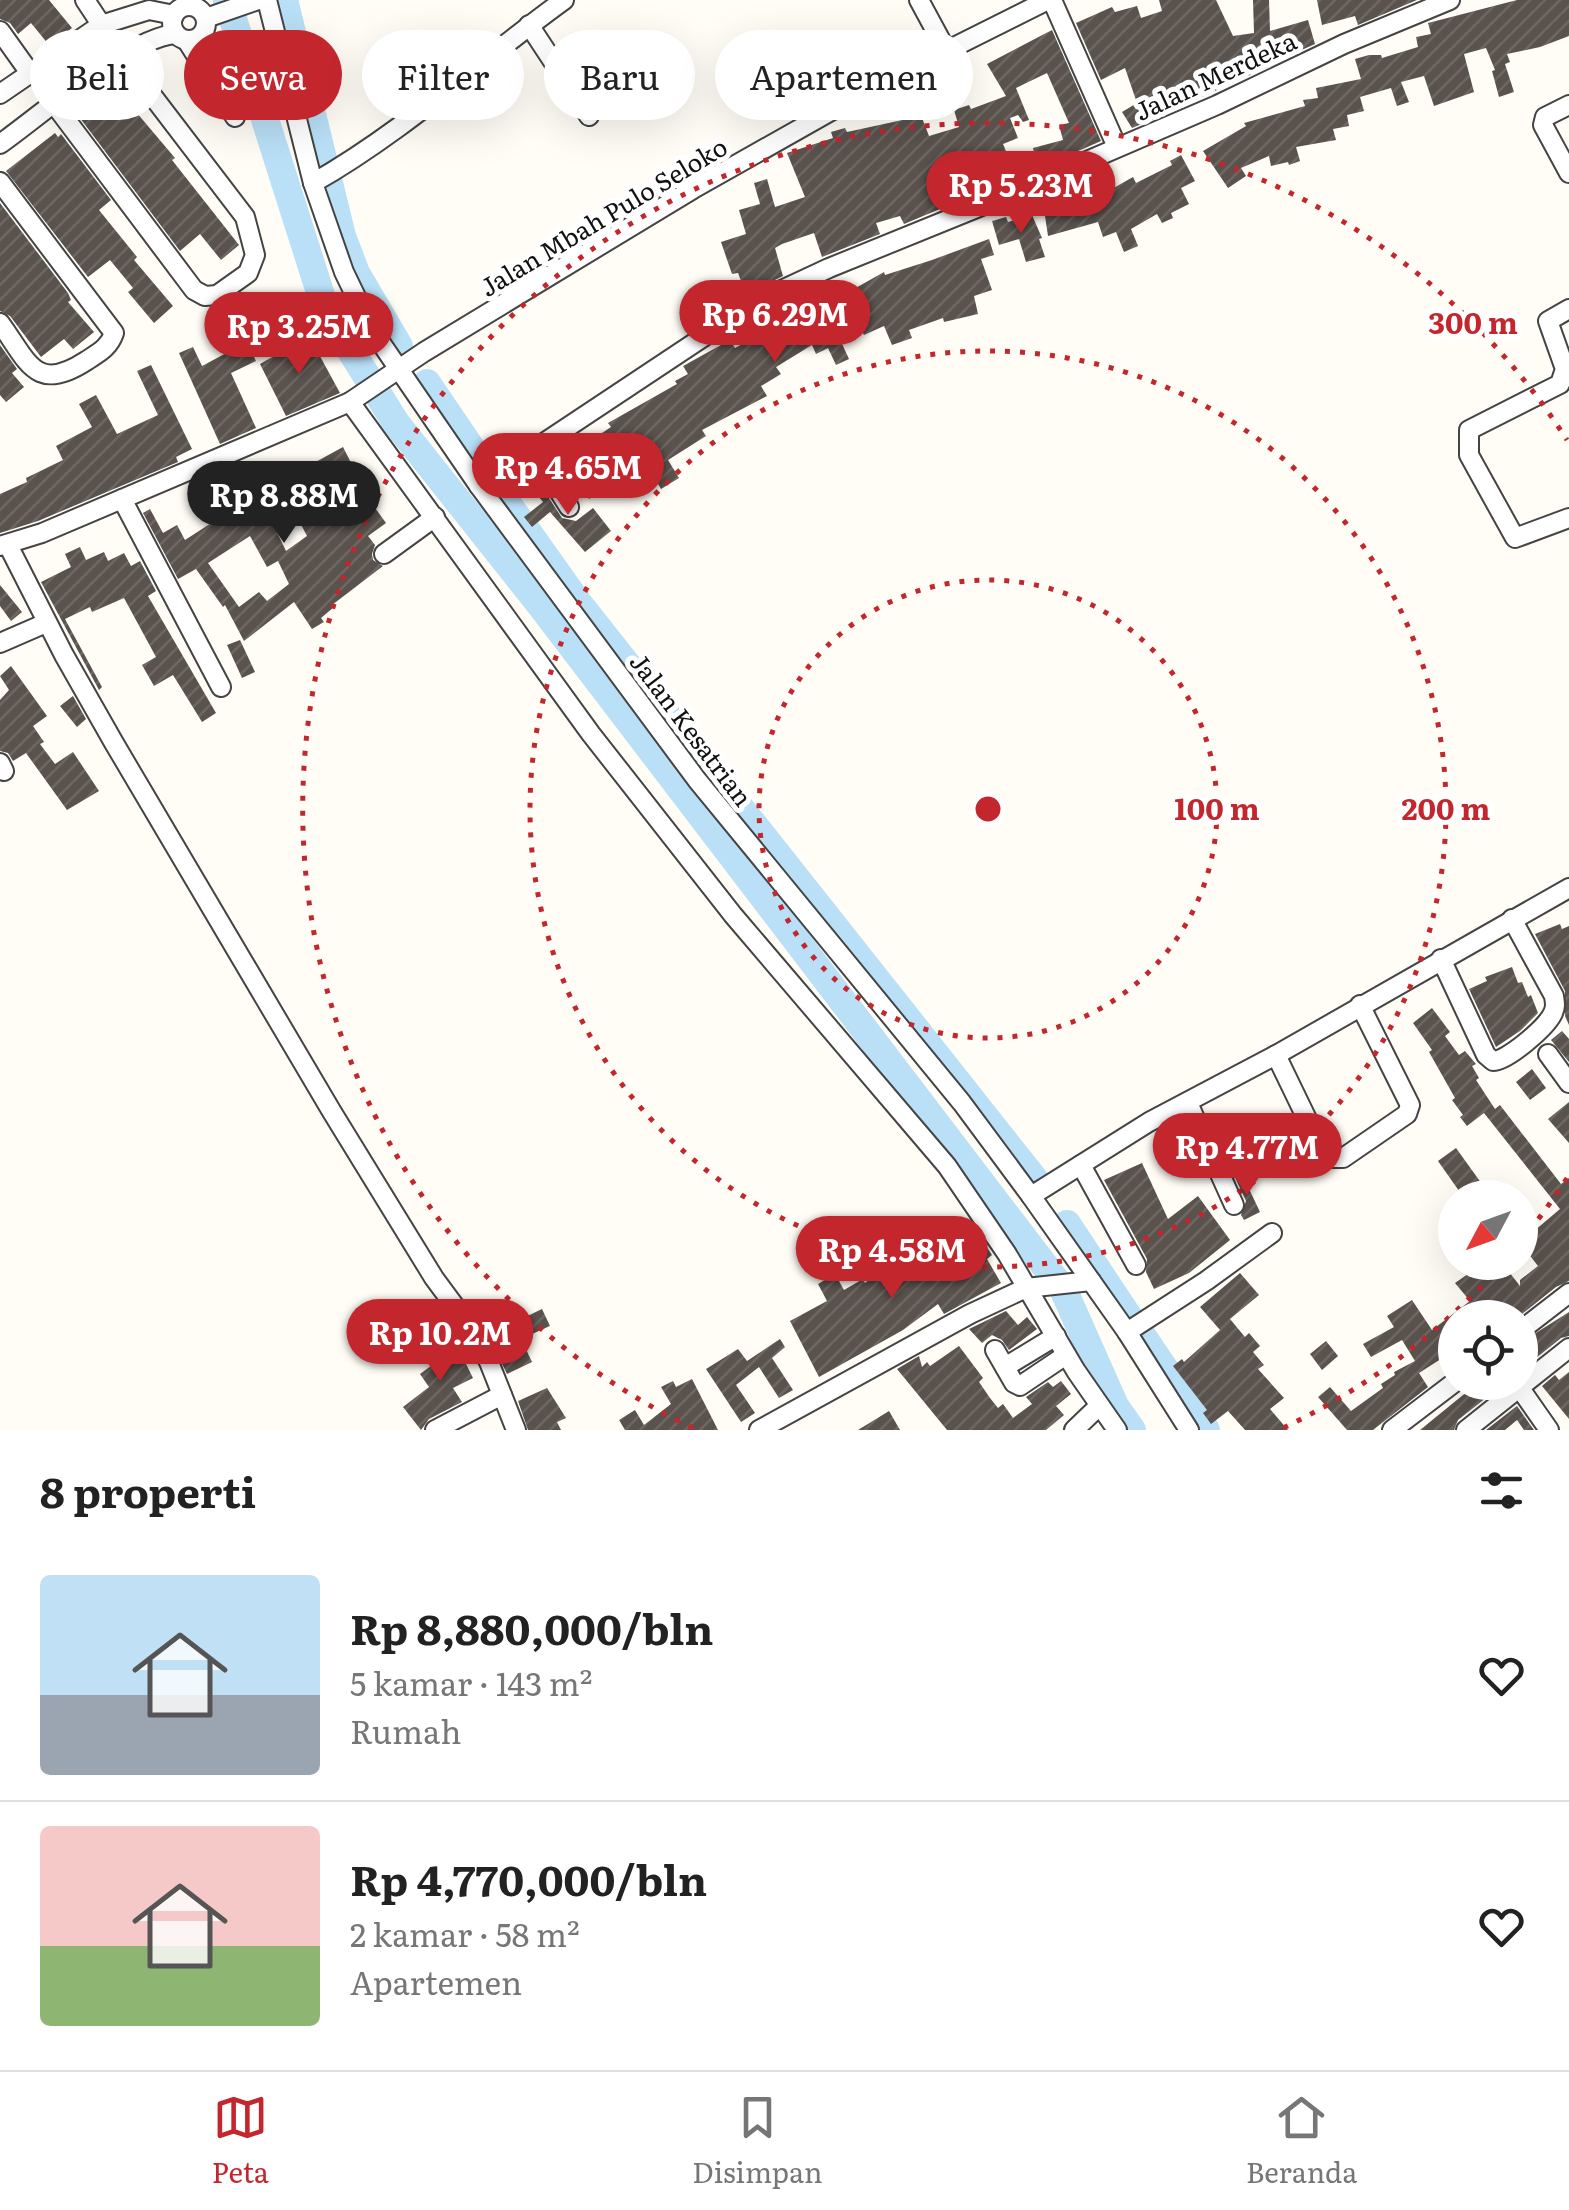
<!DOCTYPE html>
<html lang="id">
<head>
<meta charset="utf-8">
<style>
	:root { --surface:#fff; --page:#f6f6f6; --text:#222; --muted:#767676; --line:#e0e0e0; --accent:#c4262e }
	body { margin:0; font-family:Literata,serif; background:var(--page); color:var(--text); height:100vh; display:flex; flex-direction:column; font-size:38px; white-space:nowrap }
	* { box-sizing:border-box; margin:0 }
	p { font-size:32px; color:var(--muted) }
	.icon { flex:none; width:55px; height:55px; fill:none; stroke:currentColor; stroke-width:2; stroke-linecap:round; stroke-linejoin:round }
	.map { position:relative; height:1430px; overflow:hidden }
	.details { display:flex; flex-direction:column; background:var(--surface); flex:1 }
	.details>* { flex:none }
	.top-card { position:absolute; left:30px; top:30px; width:1000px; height:90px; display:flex; gap:20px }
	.needle { width:65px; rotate:229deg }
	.buttons { position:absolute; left:1438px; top:1180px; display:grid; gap:20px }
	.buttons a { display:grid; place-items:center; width:100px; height:100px; border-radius:50%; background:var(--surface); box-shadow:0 10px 40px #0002; font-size:50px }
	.price { position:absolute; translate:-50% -85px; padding:0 22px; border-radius:35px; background:var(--accent); color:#fff; font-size:32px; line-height:65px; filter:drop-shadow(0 2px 5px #0008) }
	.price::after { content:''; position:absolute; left:50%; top:60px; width:30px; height:22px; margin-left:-15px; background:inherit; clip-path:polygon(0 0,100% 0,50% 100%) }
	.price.current { background:#222; color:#fff }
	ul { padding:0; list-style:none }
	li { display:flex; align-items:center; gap:30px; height:250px; padding:0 40px }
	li+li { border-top:2px solid var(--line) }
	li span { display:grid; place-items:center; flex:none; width:280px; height:200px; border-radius:10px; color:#555 }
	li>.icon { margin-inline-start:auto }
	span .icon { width:120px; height:120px; fill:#fffc; stroke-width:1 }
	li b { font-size:42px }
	h2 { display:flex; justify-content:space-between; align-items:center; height:120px; padding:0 40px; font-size:42px }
	.chip { padding:0 35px; border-radius:45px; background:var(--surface); box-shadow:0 10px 40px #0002; font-size:35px; line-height:90px }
	.chip.current { background:var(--accent); color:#fff }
	.dock { display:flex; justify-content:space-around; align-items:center; height:140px; border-top:2px solid var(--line); background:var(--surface); font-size:28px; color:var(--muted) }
	.dock a { display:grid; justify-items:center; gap:5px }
	.dock .current { color:var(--accent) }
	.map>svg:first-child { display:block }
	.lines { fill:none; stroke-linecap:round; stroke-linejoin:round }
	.river { stroke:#b9e0f7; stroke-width:28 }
	.building { fill:url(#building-hatch); fill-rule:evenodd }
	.minor-casing { stroke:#444; stroke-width:22 }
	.minor { stroke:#fff; stroke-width:18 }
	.ring { fill:none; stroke:#c4262e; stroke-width:5; stroke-dasharray:5 10 }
	.labels { text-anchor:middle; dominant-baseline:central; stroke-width:10; stroke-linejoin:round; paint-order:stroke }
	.street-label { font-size:25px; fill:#111; stroke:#fff }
	.centre { fill:#c4262e; stroke:#fff; stroke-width:5 }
	.ring-label { font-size:30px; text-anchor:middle; font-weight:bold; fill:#c4262e; stroke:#fff; stroke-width:10; stroke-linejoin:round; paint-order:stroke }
</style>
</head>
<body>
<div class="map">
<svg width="1569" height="1430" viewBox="0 0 1569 1430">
	<defs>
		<pattern id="building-hatch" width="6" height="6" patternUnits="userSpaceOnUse" patternTransform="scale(2.5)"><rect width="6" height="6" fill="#5a524d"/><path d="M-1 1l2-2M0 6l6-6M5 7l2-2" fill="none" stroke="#6d6662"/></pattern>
	</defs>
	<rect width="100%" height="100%" fill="#fffdf5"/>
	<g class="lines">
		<g class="river">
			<path d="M 227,0 L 326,311 L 396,423 L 542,607 L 1064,1291 L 1115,1406 L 1132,1430"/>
			<path d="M 284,0 L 342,236 L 356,273 L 399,346"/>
			<path d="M 427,383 L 482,464"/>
			<path d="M 503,497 L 579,604 L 1035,1180"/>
			<path d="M 1067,1224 L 1132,1322"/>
			<path d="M 1139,1331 L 1206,1430"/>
		</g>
	</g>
	<g class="building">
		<path d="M 0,0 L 49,0 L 72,28 L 49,45 L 31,23 L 18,34 L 10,23 L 0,19 Z"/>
		<path d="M 1159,0 L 1216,0 L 1233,36 L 1254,33 L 1253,0 L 1269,0 L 1270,31 L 1308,20 L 1315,44 L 1295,53 L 1267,58 L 1268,67 L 1175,109 L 1167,98 L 1155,105 L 1161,116 L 1132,128 L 1122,112 L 1137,103 L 1125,68 L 1101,80 L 1076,23 L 1112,7 L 1115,12 L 1137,6 L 1141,18 L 1162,11 Z"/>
		<path d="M 1317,0 L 1417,0 L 1358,25 L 1355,16 L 1322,25 Z"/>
		<path d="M 1517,0 L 1569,0 L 1569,36 L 1540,47 L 1507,54 L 1510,62 L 1505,64 L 1514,92 L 1499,97 L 1492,71 L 1495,70 L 1486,48 L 1464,54 L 1474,92 L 1434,106 L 1424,76 L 1401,82 L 1409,102 L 1397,106 L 1391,88 L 1360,97 L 1364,111 L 1347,115 L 1349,126 L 1333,129 L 1336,140 L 1296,147 L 1300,161 L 1289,165 L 1288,162 L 1271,166 L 1269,156 L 1241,168 L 1246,176 L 1228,188 L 1203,151 L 1246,126 L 1244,123 L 1305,106 L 1303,100 L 1318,98 L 1316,88 L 1361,79 L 1355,59 L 1369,55 L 1381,55 L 1382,58 L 1418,47 L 1416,37 L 1431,34 L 1428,23 Z"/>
		<path d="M 1052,30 L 1101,141 L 1037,169 L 1033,148 L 1063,140 L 1059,125 L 1069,123 L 1047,73 L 1016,88 L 1029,120 L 1023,122 L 1018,115 L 1010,118 L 1018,138 L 1003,144 L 1017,177 L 904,224 L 900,216 L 876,223 L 880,234 L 822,257 L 814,233 L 782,244 L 775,248 L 783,276 L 746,294 L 738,273 L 732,274 L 721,242 L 746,234 L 739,210 L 760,204 L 754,183 L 767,179 L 775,207 L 805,197 L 787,153 L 833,138 L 831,132 L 845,128 L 847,132 L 907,119 L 904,111 L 917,105 L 929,136 L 959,127 L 954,110 L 969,105 L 971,109 L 1006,96 L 987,64 Z"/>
		<path d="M 120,93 L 175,158 L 172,160 L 239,245 L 221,260 L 200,234 L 180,251 L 80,118 L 94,107 L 98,111 Z"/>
		<path d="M 55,133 L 58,137 L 61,134 L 111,200 L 99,210 L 137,257 L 134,260 L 173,306 L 154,323 L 128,292 L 133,288 L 110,260 L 88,277 L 6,171 Z"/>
		<path d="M 1181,155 L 1195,181 L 1181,188 L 1189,204 L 1171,213 L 1173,218 L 1162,223 L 1157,214 L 1131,229 L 1138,246 L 1124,252 L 1116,232 L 1103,237 L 1098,222 L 1048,236 L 1045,216 L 1074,208 L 1071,201 L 1109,186 L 1110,190 L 1133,177 L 1136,183 L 1172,165 L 1170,161 Z"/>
		<path d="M 0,203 L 68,293 L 71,300 L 68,302 L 94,332 L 73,349 L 64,339 L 41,357 L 10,316 L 0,311 Z"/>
		<path d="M 1032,215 L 1042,238 L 1039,239 L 1045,257 L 1026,262 L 1019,239 L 999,245 L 992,221 L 1006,217 L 1008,222 Z"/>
		<path d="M 989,239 L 994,255 L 981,259 L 992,290 L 974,296 L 978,314 L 944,322 L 943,318 L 909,330 L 912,338 L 892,345 L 884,326 L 864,335 L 858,323 L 837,333 L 849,359 L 836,365 L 828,348 L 816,354 L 812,345 L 776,367 L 781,374 L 761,386 L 767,396 L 702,430 L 706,436 L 668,460 L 679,478 L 661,489 L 645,462 L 589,499 L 561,453 L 575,445 L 577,449 L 611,427 L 608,423 L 677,384 L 675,381 L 688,374 L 683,366 L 730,340 L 735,348 L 748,341 L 749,344 L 780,325 L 846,298 L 845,294 L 884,272 L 885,275 L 932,260 Z"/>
		<path d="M 309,336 L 340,393 L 286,416 L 260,364 Z"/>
		<path d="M 247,342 L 256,361 L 231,373 L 256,428 L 220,444 L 179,353 L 193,347 L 202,366 Z"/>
		<path d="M 0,345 L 17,369 L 12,373 L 24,387 L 6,402 L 0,395 Z"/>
		<path d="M 151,365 L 192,449 L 176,457 L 178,462 L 38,521 L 0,533 L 0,494 L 27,482 L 26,478 L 63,460 L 56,446 L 92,427 L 79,404 L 96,395 L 117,434 L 158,415 L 137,371 Z"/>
		<path d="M 343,447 L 363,486 L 366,483 L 374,493 L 368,498 L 386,523 L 368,536 L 375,545 L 372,554 L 373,560 L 383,566 L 332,605 L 334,607 L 321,618 L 324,622 L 312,629 L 294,602 L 244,641 L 225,605 L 223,607 L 196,569 L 178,579 L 143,513 L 150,509 L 163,533 L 177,525 L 185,540 L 219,518 L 217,515 L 232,502 L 255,490 L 257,494 ZM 296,515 L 307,536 L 286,551 L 274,526 ZM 250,536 L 267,567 L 278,561 L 289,584 L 267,601 L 259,592 L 239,607 L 208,563 Z"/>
		<path d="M 530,469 L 562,518 L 576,521 L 593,508 L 611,531 L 585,552 L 550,512 L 532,527 L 524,517 L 543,502 L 522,476 Z"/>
		<path d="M 80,547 L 86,560 L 104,552 L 108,561 L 124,553 L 131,566 L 140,561 L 156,591 L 148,596 L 216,713 L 202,722 L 173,675 L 154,686 L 142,665 L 156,657 L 124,598 L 92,612 L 90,607 L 65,619 L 102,687 L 99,690 L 41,582 L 71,567 L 65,554 Z"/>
		<path d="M 0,585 L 22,612 L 11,621 L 0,606 Z"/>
		<path d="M 240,640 L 255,672 L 242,678 L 227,645 Z"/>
		<path d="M 11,666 L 47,716 L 33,726 L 44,742 L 40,744 L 55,764 L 73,752 L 99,791 L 67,810 L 26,753 L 13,761 L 8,753 L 0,751 L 0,700 L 9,690 L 0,676 Z"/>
		<path d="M 73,696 L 86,719 L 77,727 L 60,706 Z"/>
		<path d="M 1560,924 L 1562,929 L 1569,926 L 1569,1025 L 1565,1016 L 1565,991 L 1535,934 Z"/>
		<path d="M 1512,967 L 1518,983 L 1522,982 L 1528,997 L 1531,995 L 1538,1013 L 1520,1031 L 1496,1047 L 1469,989 L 1487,981 L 1485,977 Z"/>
		<path d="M 1432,1008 L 1450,1032 L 1445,1036 L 1459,1055 L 1465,1051 L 1476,1064 L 1472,1066 L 1479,1078 L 1476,1080 L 1495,1109 L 1500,1105 L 1561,1184 L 1569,1178 L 1569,1281 L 1556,1287 L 1517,1318 L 1455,1318 L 1455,1350 L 1419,1373 L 1428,1387 L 1373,1430 L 1347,1430 L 1318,1397 L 1330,1387 L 1351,1411 L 1383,1388 L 1381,1384 L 1395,1375 L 1394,1372 L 1415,1361 L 1402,1340 L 1371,1357 L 1363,1344 L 1394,1327 L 1387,1316 L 1412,1300 L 1432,1330 L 1470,1301 L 1455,1283 L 1481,1265 L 1492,1279 L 1506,1268 L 1520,1286 L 1520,1280 L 1538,1266 L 1520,1243 L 1560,1209 L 1484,1113 L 1467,1126 L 1460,1117 L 1463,1115 L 1452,1100 L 1455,1098 L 1429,1052 L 1432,1050 L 1413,1023 Z"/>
		<path d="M 1562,1031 L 1569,1039 L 1569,1062 L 1551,1040 Z"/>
		<path d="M 1532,1069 L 1546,1088 L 1530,1100 L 1516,1082 Z"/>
		<path d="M 1569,1102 L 1569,1143 L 1548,1119 Z"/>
		<path d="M 1456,1148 L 1492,1198 L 1464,1198 L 1438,1161 Z"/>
		<path d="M 1142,1163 L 1168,1219 L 1198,1196 L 1230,1240 L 1189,1273 L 1154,1289 L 1146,1272 L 1147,1259 L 1104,1180 Z"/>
		<path d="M 1241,1172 L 1260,1212 L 1244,1220 L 1241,1215 L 1246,1201 L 1234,1175 Z"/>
		<path d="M 973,1226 L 992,1255 L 987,1259 L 1001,1283 L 944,1314 L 938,1304 L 903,1330 L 819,1377 L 790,1321 L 827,1301 L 818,1284 L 835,1274 L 844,1290 L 863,1279 L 865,1283 L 887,1266 L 891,1271 L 940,1237 L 953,1254 L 975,1241 L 967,1230 Z"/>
		<path d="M 1240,1273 L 1259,1295 L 1230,1319 L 1245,1337 L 1249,1333 L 1260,1346 L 1253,1352 L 1264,1365 L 1258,1369 L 1284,1398 L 1270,1409 L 1288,1430 L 1245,1430 L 1228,1411 L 1211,1424 L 1203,1413 L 1207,1410 L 1173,1366 L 1182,1359 L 1184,1362 L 1220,1330 L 1200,1307 Z"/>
		<path d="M 542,1309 L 550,1326 L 521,1339 L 532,1362 L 507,1374 L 488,1335 Z"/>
		<path d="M 1006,1311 L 1018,1325 L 1027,1317 L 1037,1329 L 1009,1350 L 1002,1340 L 992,1335 L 982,1343 L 969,1329 Z"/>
		<path d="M 1569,1312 L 1569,1336 L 1561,1338 L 1520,1371 L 1520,1343 Z"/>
		<path d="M 451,1334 L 473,1378 L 453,1388 L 462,1402 L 429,1419 L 421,1430 L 403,1407 L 429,1387 L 420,1374 L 442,1358 L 434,1343 Z"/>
		<path d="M 780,1339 L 785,1347 L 772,1358 L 793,1390 L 779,1398 L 759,1367 L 736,1385 L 755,1413 L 741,1422 L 706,1369 L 738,1349 L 747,1361 Z"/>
		<path d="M 1326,1341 L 1338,1356 L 1322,1370 L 1310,1354 Z"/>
		<path d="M 959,1346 L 983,1378 L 979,1382 L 990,1398 L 998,1408 L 1003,1404 L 1013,1418 L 1032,1404 L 1026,1397 L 1048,1382 L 1053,1387 L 1061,1381 L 1071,1394 L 1056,1406 L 1064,1415 L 1046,1430 L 947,1430 L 897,1369 L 919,1356 L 922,1367 L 927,1362 L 930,1366 Z"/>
		<path d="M 1569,1372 L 1569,1419 L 1542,1386 L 1555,1375 L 1559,1380 Z"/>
		<path d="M 692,1379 L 718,1430 L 625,1430 L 619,1420 L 635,1410 L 644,1425 L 671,1404 L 661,1387 L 673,1381 L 676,1387 Z"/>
		<path d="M 1479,1382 L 1506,1382 L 1458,1420 L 1454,1430 L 1420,1430 Z"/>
		<path d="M 547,1388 L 566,1418 L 557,1422 L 561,1430 L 528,1430 L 518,1401 Z"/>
		<path d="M 1517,1406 L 1534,1430 L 1524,1430 L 1517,1420 L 1505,1430 L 1486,1430 Z"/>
		<path d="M 889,1411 L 900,1430 L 858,1430 Z"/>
	</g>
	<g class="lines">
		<defs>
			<g id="minor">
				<path d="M 267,0 L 313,183 L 344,272 L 372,330 L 479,486 L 697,780 L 962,1103 L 1031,1196 L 1127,1332 L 1189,1430"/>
				<path d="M 919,0 L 946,50"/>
				<path d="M 1052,0 L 1117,147"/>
				<circle cx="189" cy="23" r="17"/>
				<path d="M 206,18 L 258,0"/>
				<path d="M 529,25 L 589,116"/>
				<path d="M 0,31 L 30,73"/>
				<path d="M 187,41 L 235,117"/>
				<path d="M 0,94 L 101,25 L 149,10 L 174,15"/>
				<path d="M 55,105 L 194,290 L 205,296 L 217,295 L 248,273 L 255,255 L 245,217 L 122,56 L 85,0"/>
				<path d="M 1569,105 L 1545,117 L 1543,125 L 1569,173"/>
				<path d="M 0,144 C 41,115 130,37 176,34"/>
				<path d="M 0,182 L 114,333 C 109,348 98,353 86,361 C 35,394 28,361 0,323"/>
				<path d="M 313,183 C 403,132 481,60 564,0"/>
				<path d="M 1569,309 L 1548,321 L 1565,369 L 1560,384 L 1469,430 L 1469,455 L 1515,538 L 1569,518"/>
				<path d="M 350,402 L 591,734 L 733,915 L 947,1166 L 1007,1254 L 1076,1371 L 1117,1430"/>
				<path d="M 534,452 L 569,507"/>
				<path d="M 479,486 L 756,302 L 829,268 L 994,201 L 1217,105 L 1344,44 L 1450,0"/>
				<path d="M 122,499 L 221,687"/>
				<path d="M 8,545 L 64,655 L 114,743 L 332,1112 L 434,1278 L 468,1324 L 489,1362 L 516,1430"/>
				<path d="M 0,546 L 42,533 L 350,402 L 424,352 L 693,189 L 870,89 L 1048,0"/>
				<path d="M 384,554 L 435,517"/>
				<path d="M 0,643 L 46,623"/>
				<path d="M 0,763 L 4,771"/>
				<path d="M 1441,959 L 1486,1055 L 1493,1061 C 1507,1061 1547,1027 1553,1013 C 1556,1006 1555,1004 1554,996 L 1512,919"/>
				<path d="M 1548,1054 L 1569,1083"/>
				<path d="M 1276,1055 L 1321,1148 L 1330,1158 L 1343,1158 L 1407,1114 L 1410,1105 L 1360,1005"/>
				<path d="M 1188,1103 L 1234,1205"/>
				<path d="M 1081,1165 L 1136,1265"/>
				<path d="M 1031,1196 L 1149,1122 L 1276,1055 L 1569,888"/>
				<path d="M 1520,1331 L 1569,1293"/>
				<path d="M 1127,1332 L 1206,1281 L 1272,1233"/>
				<path d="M 995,1350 L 1014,1383 L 1020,1386 L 1066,1355"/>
				<path d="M 1005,1367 L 1056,1336"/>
				<path d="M 1519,1387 L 1549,1430"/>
				<path d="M 435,1430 L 502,1395"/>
				<path d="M 759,1430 L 970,1314 L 1026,1288 L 1091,1281"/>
				<path d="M 1074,1430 L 1099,1406"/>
				<path d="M 1392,1430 L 1455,1382"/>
				<path d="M 1466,1430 L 1569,1348"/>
			</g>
		</defs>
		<use href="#minor" class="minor-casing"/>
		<use href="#minor" class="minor"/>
	</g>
	<g class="ring">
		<circle cx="988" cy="809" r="229"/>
		<circle cx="988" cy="809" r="458"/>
		<path d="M1567 1178A686 686 0 0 1 1521 1241M1502 1264A686 686 0 0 1 1283 1428M693 1428A686 686 0 1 1 1567 440"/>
	</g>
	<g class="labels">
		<g class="street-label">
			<text transform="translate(1215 75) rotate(-25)">Jalan Merdeka</text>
			<text transform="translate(603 216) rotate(-31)">Jalan Mbah Pulo Seloko</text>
			<text transform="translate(692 729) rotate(53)">Jalan Kesatrian</text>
		</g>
	</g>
	<circle cx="988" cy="809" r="15" class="centre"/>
	<g class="ring-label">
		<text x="1473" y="334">300 m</text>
		<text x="1217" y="820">100 m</text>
		<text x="1446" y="820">200 m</text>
	</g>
</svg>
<div class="buttons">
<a><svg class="needle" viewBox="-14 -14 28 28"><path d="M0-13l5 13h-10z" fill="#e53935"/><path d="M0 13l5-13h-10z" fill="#767676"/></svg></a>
<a><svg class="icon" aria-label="locate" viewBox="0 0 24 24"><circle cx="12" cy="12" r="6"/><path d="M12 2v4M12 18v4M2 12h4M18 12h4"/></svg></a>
</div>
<b class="price" style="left:1021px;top:236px">Rp 5.23M</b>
<b class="price" style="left:775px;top:365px">Rp 6.29M</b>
<b class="price" style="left:299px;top:377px">Rp 3.25M</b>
<b class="price" style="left:568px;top:518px">Rp 4.65M</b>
<b class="price current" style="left:284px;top:546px">Rp 8.88M</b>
<b class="price" style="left:1247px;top:1198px">Rp 4.77M</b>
<b class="price" style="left:892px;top:1301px">Rp 4.58M</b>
<b class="price" style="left:440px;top:1384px">Rp 10.2M</b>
<div class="top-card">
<a class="chip">Beli</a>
<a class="chip current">Sewa</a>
<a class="chip">Filter</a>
<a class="chip">Baru</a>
<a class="chip">Apartemen</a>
</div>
</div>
<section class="details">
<h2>8 properti<svg class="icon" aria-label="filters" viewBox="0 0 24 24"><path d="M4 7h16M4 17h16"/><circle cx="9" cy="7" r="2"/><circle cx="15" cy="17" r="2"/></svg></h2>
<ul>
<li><span style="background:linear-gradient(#bfe0f5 60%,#9aa5b1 0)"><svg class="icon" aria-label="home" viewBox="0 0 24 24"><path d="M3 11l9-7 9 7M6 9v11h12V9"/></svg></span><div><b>Rp 8,880,000/bln</b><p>5 kamar · 143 m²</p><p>Rumah</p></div><svg class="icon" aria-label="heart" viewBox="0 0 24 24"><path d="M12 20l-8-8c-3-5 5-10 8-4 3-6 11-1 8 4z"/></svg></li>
<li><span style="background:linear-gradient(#f6c9c9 60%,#8fb573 0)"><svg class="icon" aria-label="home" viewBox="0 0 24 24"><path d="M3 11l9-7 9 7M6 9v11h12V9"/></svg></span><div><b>Rp 4,770,000/bln</b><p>2 kamar · 58 m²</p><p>Apartemen</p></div><svg class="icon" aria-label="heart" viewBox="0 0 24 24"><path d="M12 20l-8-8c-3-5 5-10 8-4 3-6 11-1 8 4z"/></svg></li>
</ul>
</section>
<nav class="dock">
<a class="current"><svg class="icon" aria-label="map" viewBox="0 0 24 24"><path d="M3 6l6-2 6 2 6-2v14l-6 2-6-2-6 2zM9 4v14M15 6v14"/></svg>Peta</a>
<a><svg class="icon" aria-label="saved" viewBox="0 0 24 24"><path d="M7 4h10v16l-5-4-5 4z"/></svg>Disimpan</a>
<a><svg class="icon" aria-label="home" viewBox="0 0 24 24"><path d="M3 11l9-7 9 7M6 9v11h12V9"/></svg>Beranda</a>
</nav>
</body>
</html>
